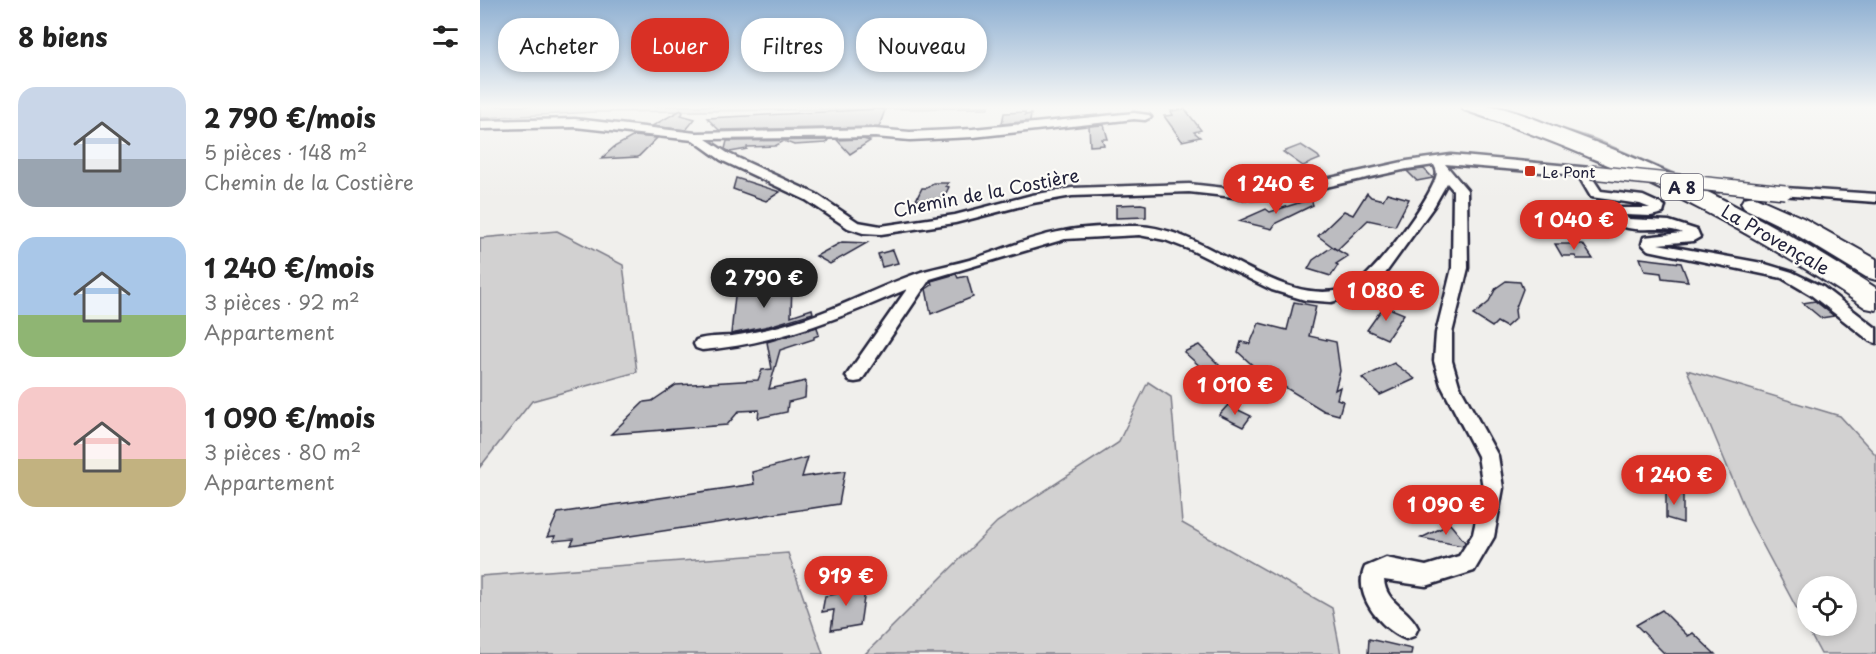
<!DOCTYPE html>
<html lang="fr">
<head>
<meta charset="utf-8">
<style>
	:root { --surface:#fff; --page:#f6f6f6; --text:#222; --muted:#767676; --accent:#d93025 }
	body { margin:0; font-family:"Playpen Sans",sans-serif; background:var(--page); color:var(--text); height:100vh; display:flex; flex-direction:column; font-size:22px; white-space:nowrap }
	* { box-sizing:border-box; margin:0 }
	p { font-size:20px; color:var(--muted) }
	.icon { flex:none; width:33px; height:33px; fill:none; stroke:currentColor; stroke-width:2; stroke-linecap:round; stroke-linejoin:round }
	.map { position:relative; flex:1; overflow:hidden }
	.details { display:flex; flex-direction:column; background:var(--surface); width:480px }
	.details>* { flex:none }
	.top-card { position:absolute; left:18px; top:18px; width:570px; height:54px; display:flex; gap:12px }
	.buttons { position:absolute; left:1317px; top:576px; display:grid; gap:12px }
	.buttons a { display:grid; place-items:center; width:60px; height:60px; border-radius:50%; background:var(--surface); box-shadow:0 3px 9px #0003; font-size:30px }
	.price { position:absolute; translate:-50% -51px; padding:0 14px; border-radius:21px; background:var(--accent); color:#fff; font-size:20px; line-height:39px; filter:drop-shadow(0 2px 3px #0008) }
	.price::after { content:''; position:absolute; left:50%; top:36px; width:18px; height:14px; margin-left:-9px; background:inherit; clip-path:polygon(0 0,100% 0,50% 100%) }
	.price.current { background:#222; color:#fff }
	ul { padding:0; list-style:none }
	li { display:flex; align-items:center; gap:18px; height:150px; padding:0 18px }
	li span { display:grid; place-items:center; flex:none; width:168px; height:120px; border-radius:18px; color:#555 }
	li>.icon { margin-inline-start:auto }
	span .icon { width:72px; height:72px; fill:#fffc; stroke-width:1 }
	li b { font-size:26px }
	h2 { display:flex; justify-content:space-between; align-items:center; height:72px; padding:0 18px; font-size:26px }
	.chip { padding:0 21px; border-radius:24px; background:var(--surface); box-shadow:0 3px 9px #0003; font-size:21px; line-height:54px }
	.chip.current { background:var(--accent); color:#fff }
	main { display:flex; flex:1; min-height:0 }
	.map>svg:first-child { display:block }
	.green { fill:#d2d1d1; stroke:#7a7a86; stroke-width:1.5; fill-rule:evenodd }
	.building { fill:#bcbcc0; stroke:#22223b; stroke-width:1.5 }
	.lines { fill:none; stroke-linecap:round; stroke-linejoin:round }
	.minor-casing { stroke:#22223b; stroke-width:5 }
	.motorway-casing { stroke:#22223b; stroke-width:4 }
	.minor { fill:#fdfcf7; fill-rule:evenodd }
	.motorway { fill:#fdfcf7; fill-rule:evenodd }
	.minor-bridge-casing { stroke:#22223b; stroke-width:16; stroke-linecap:butt }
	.minor-bridge { stroke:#fdfcf7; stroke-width:13 }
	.poi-dot { fill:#c8321e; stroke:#fdfcf7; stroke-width:2 }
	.labels { text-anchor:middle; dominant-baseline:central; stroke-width:4.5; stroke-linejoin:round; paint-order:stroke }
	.far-poi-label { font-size:15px; fill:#22223b; stroke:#fdfcf7; text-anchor:start }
	.shield { fill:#fdfcf7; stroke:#646373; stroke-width:1.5 }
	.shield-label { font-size:16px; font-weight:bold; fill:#22223b }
	.street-label { font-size:18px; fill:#22223b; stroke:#fdfcf7 }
</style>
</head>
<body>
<main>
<section class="details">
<h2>8 biens<svg class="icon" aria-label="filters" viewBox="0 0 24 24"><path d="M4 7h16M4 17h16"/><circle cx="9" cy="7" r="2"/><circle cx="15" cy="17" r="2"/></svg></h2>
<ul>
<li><span style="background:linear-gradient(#c9d6e8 60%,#9aa5b1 0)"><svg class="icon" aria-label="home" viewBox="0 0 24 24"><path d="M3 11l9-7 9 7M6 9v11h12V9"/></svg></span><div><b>2 790 €/mois</b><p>5 pièces · 148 m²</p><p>Chemin de la Costière</p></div></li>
<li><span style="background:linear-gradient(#a9c7e8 65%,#8fb573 0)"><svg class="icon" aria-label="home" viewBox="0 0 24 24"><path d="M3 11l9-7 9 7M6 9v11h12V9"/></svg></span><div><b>1 240 €/mois</b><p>3 pièces · 92 m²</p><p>Appartement</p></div></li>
<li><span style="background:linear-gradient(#f6c9c9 60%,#c2b280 0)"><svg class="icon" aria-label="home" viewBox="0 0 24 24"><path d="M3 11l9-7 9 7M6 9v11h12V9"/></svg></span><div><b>1 090 €/mois</b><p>3 pièces · 80 m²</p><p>Appartement</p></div></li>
</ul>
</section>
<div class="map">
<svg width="1396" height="654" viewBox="0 0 1396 654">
	<rect width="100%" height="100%" fill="#f0efec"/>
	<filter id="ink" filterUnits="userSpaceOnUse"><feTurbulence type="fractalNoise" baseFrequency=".0167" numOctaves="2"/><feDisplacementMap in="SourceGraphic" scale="12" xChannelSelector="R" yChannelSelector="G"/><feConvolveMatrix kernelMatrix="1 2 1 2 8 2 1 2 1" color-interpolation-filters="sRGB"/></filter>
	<g filter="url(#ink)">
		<g class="green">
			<path d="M 0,106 L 509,106 L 508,108 L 115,112 L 0,118 Z"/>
			<path d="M 1018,107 L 1115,139 L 1240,193 L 1227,194 Z"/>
			<path d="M 77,231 L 143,265 L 157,372 L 52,401 L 0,467 L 0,238 Z"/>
			<path d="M 1207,370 L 1360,416 L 1396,455 L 1396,654 L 1341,654 L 1270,521 ZM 1328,586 L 1366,586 L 1366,626 L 1328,626 Z"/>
			<path d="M 668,382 L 691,397 L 702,523 L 852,608 L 861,654 L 385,654 L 517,522 L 638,443 Z"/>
			<path d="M 308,553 L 343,654 L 0,654 L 0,576 Z"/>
		</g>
		<g class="building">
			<path d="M 401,109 L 405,110 L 399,127 L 239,130 L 227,118 Z"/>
			<path d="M 705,109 L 721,130 L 714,132 L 720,137 L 702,141 L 684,116 L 693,115 L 691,111 Z"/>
			<path d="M 201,110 L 203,113 L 201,115 L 215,119 L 206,130 L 172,126 Z"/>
			<path d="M 545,112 L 545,115 L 551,114 L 550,121 L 522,124 L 524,113 Z"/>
			<path d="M 624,125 L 628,139 L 622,139 L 624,145 L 610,146 L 609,126 Z"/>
			<path d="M 154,136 L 177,138 L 158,157 L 121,159 L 134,147 Z"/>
			<path d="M 383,139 L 390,141 L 370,154 L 357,140 Z"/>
			<path d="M 348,140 L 346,143 L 314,145 L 304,141 L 295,146 L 267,147 L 267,149 L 250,152 L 245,149 L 247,141 Z"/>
			<path d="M 821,145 L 838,156 L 840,159 L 823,166 L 803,152 Z"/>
			<path d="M 944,169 L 953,178 L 937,181 L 927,171 Z"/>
			<path d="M 256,178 L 300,192 L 286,201 L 253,189 Z"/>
			<path d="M 453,183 L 468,183 L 466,186 L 469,187 L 462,201 L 436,200 L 442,188 L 447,188 Z"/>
			<path d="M 887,193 L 891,197 L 903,200 L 907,193 L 929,199 L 915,226 L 888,220 L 857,250 L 838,236 L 864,211 L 873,215 Z"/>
			<path d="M 831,199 L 833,205 L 796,223 L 792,229 L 759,221 L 786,209 L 790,212 Z"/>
			<path d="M 661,204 L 666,205 L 666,217 L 636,218 L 636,205 Z"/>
			<path d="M 362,242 L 387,243 L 350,264 L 336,256 Z"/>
			<path d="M 1075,244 L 1103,244 L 1113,259 L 1097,259 L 1095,256 L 1082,256 Z"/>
			<path d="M 852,247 L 868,256 L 856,264 L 858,265 L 851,276 L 828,269 L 833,260 Z"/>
			<path d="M 413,250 L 418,263 L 402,267 L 398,254 Z"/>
			<path d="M 1160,258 L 1201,263 L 1208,281 L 1182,278 L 1181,273 L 1165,271 Z"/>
			<path d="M 476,274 L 478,278 L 487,276 L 493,297 L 451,314 L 446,289 L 452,285 L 451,281 Z"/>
			<path d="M 1026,281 L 1040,282 L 1043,289 L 1035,310 L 1036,318 L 1026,327 L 1017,322 L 1012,327 L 993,315 L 1008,303 L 1016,288 Z"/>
			<path d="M 312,284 L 311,316 L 332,309 L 333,313 L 289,326 L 251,334 L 255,296 Z"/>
			<path d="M 1335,301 L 1354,316 L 1341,318 L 1323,303 Z"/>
			<path d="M 814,302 L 836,306 L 829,336 L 856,342 L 860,371 L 855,390 L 860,387 L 857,399 L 863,401 L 859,415 L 844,411 L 780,372 L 758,352 L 761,342 L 770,344 L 779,323 L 807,330 Z"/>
			<path d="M 904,306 L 924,314 L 907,339 L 887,330 Z"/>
			<path d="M 337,327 L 339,335 L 334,337 L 334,339 L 300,350 L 289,389 L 326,381 L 325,398 L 308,402 L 307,412 L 278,418 L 279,410 L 259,411 L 247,425 L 131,434 L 164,402 L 172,401 L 196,385 L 278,380 L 282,370 L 292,369 L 287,342 Z"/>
			<path d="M 719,345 L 744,370 L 731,376 L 704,352 Z"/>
			<path d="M 914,363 L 935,379 L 900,395 L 882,378 Z"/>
			<path d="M 748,405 L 771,416 L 763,427 L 739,415 Z"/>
			<path d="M 328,457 L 322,477 L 365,471 L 359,504 L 91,545 L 94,539 L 73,541 L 75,536 L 67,537 L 78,513 L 274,484 L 272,472 Z"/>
			<path d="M 1186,490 L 1203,495 L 1203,523 L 1186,518 Z"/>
			<path d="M 970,524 L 985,542 L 983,546 L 941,538 Z"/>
			<path d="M 386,584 L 380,625 L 351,630 L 354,610 L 342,612 L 345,596 L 356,594 L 358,589 Z"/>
			<path d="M 1182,610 L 1208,636 L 1213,633 L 1235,654 L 1185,654 L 1156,625 Z"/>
			<path d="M 889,639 L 932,649 L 931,654 L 888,654 Z"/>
		</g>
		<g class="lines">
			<defs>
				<g id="minor">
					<path d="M 654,113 L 669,115 L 671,117 L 665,120 L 654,119 L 493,137 L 430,140 L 395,137 L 226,139 L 249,154 L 336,194 L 378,222 L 401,226 L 475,215 L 552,195 L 592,188 L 709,184 L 772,191 L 796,190 L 927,161 L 971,155 L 1111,168 L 1117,172 L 1111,176 L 1121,191 L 1163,196 L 1185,206 L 1183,213 L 1171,216 L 1145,215 L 1148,219 L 1189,221 L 1217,230 L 1220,237 L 1213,241 L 1178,244 L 1282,263 L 1312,272 L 1343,287 L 1396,328 L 1396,343 L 1390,341 L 1331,295 L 1302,278 L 1168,250 L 1162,244 L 1164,237 L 1202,233 C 1181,223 1146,238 1130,218 L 1136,208 L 1170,208 L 1160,204 L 1111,197 L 1098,175 L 965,164 L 987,190 L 988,268 L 972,333 L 972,361 L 979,385 L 1018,456 L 1023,488 L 1014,537 L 994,571 L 946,586 L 904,580 C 906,604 929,608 938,628 L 934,636 L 926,639 C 901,629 872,595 885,567 L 906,558 L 946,566 L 979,556 L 993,534 L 1003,488 L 998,456 L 961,385 L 954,361 L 956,333 L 972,268 L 973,190 L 967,183 L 954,206 L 902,278 L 883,294 L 851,302 L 825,300 L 792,290 L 711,250 L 685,240 L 659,235 L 585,239 L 450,279 L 381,381 L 375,382 L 369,381 L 366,376 L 427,289 C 361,318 295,344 222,350 L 216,348 L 214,344 L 216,340 C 228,336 240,337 252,336 C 278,332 302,326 327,318 C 366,305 402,285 441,272 C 458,267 476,264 493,259 C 524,249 553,236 584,231 C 604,227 637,226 657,226 C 728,227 801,313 871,287 C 892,278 950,200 956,177 C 958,172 956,169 954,165 L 927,169 L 796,198 L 772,199 L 709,192 L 592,196 L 553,203 L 475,223 L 401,234 L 383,233 L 368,228 L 326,200 L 241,160 L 213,140 L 95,127 L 0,129 L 0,121 L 95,119 L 216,133 L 395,129 L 430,132 L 493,129 Z"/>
					<path d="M 1305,188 L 1396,194 L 1396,202 L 1300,195 L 1298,192 L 1300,189 Z"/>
				</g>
				<g id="motorway">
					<path d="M 981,106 C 991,106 1003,104 1013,106 C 1039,111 1066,124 1091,133 C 1198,172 1300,226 1396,288 L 1396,310 L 1386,308 C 1257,221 1131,159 984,110 Z"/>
					<path d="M 1273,196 L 1323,218 L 1396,259 L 1396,280 L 1386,277 L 1305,228 L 1264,208 L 1261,203 L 1264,198 Z"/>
				</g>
			</defs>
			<use href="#minor" class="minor-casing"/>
			<use href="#motorway" class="motorway-casing"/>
			<use href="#minor" class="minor"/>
			<use href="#motorway" class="motorway"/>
			<defs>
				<path id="minor-bridge" d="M 1111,172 L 1305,192"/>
			</defs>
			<use href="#minor-bridge" class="minor-bridge-casing"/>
			<use href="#minor-bridge" class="minor-bridge"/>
		</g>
	</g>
	<linearGradient id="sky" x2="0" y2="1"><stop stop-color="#8fb0d2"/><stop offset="0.54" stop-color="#f8f8f6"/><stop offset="1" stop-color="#f8f8f6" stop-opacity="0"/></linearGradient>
	<rect width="1396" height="198" fill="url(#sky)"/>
	<rect class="poi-dot" x="1044" y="165" width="12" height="12" rx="3"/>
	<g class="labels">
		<g class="far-poi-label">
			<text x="1062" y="171">Le Pont</text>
		</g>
		<rect class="shield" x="1181" y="174" width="42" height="26" rx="4.5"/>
		<g class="shield-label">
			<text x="1202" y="187">A 8</text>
		</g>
		<g class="street-label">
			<text transform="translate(506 192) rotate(-11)">Chemin de la Costière</text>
			<text transform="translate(1296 239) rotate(30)">La Provençale</text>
		</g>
	</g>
</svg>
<div class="buttons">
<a><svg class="icon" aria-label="locate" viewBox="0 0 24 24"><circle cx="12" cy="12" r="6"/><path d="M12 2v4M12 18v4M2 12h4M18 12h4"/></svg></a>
</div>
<b class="price" style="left:796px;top:215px">1 240 €</b>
<b class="price" style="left:1094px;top:251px">1 040 €</b>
<b class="price current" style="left:284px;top:309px">2 790 €</b>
<b class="price" style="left:906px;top:322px">1 080 €</b>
<b class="price" style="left:755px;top:416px">1 010 €</b>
<b class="price" style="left:1194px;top:506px">1 240 €</b>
<b class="price" style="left:966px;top:536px">1 090 €</b>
<b class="price" style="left:366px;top:607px">919 €</b>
<div class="top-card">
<a class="chip">Acheter</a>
<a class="chip current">Louer</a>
<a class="chip">Filtres</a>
<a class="chip">Nouveau</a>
</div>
</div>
</main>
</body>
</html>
